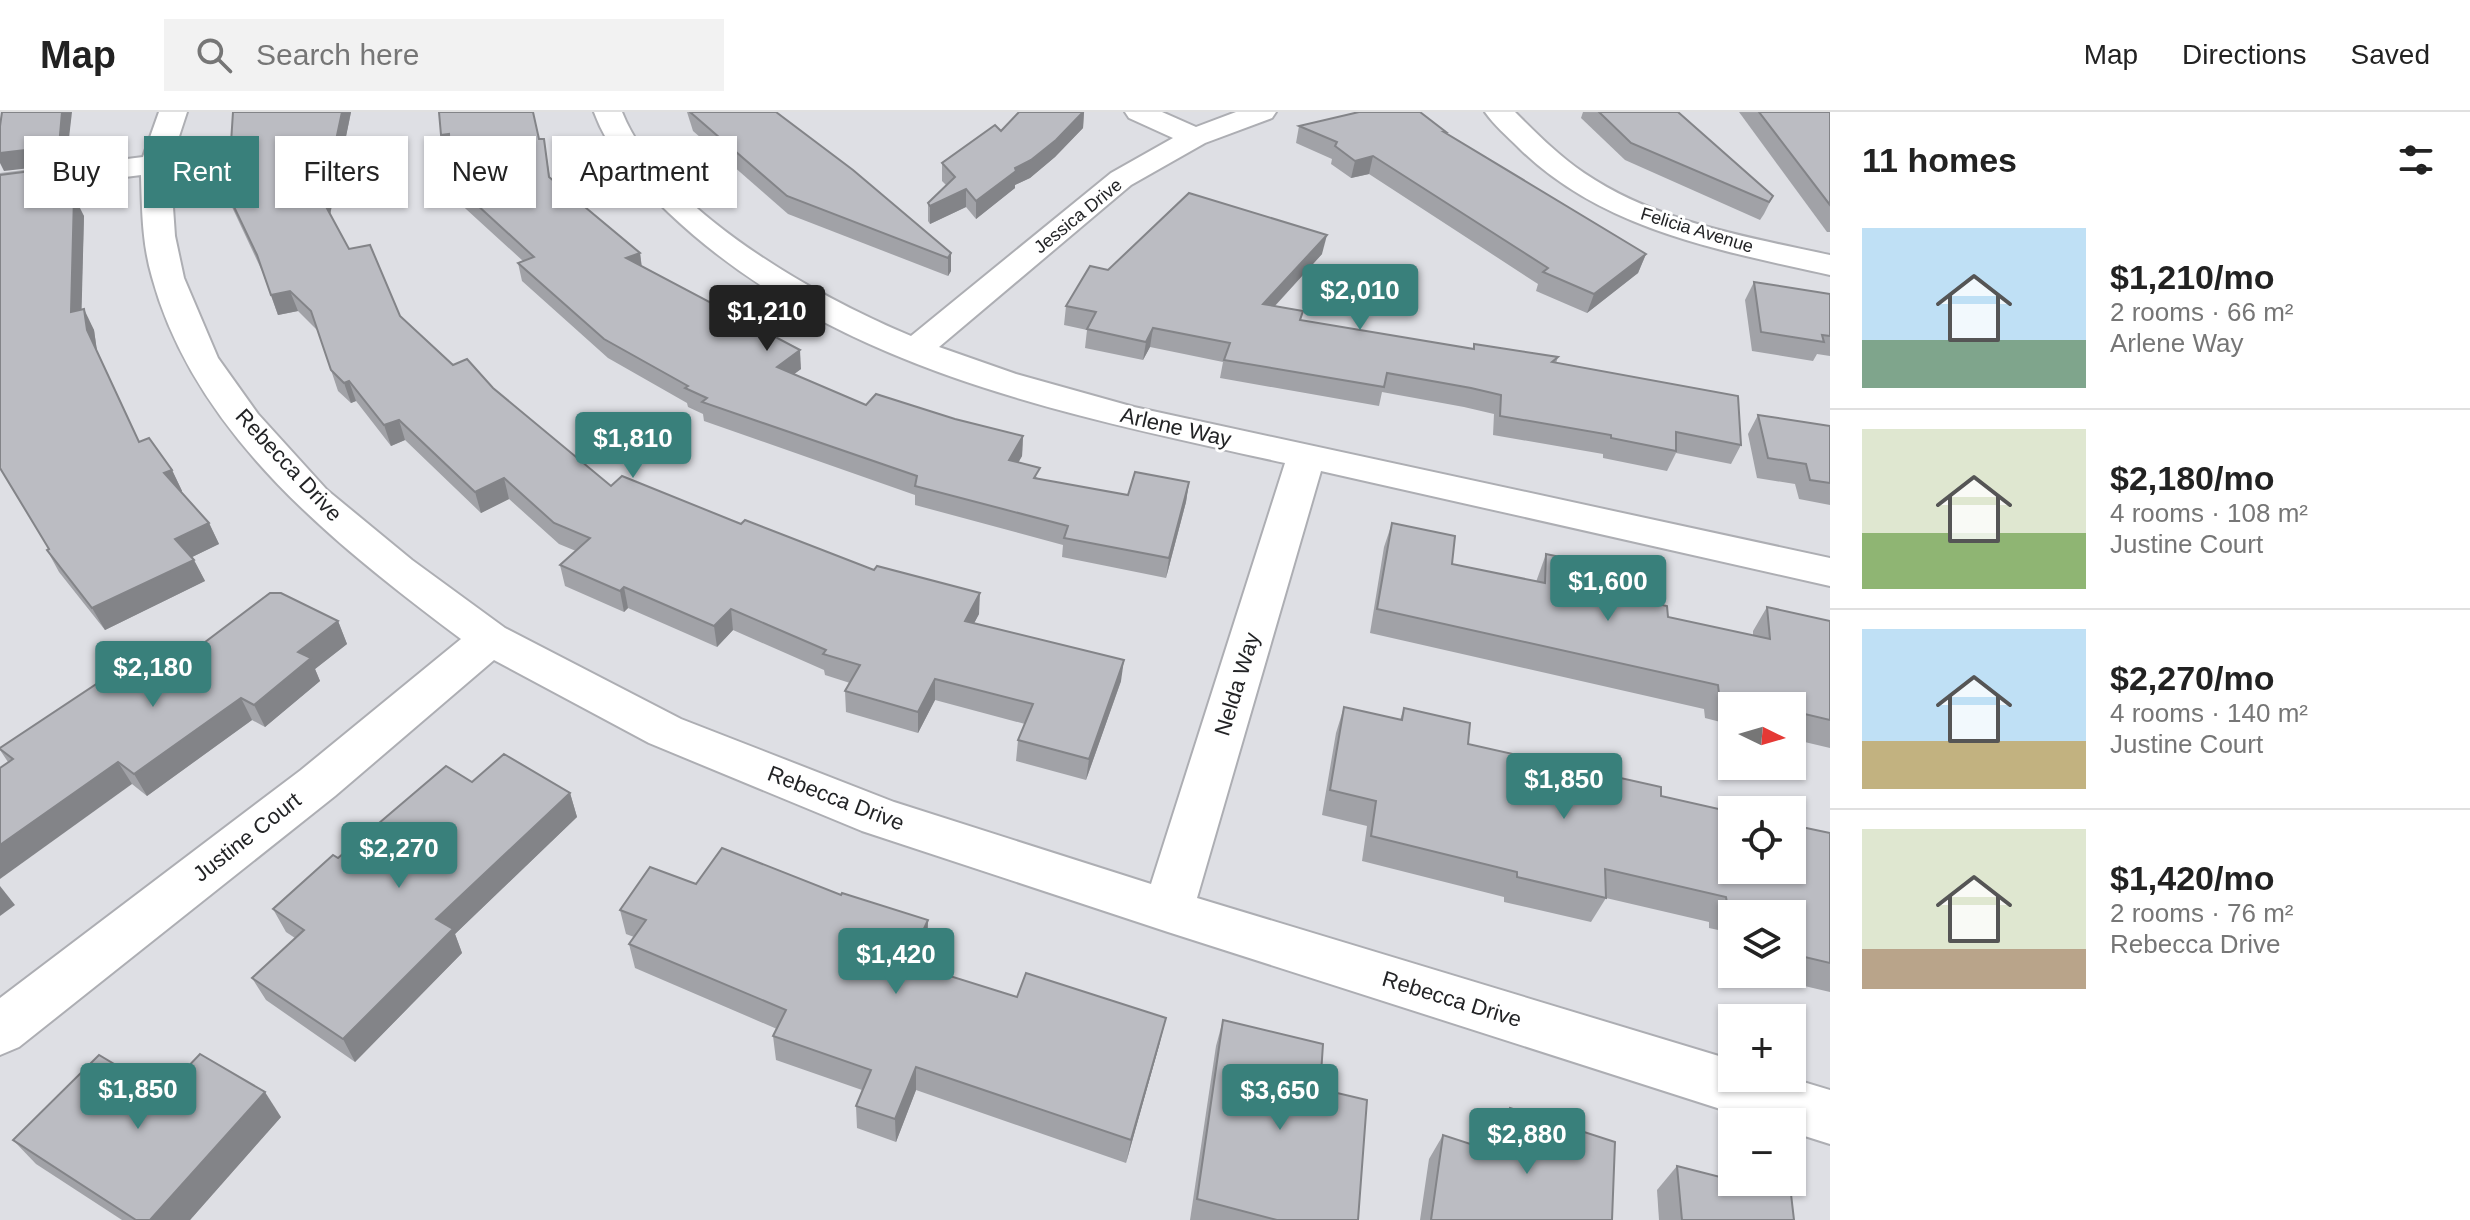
<!DOCTYPE html>
<html lang="en">
<head>
<meta charset="utf-8">
<style>
	:root { --surface:#fff; --page:#f2f2f2; --text:#222; --muted:#767676; --line:#e0e0e0; --accent:#39807b }
	body { margin:0; font-family:Arial,sans-serif; background:var(--page); color:var(--text); height:100vh; display:flex; flex-direction:column; font-size:30px; white-space:nowrap }
	* { box-sizing:border-box; margin:0 }
	p { font-size:26px; color:var(--muted) }
	.icon { flex:none; width:44px; height:44px; fill:none; stroke:currentColor; stroke-width:2; stroke-linecap:round; stroke-linejoin:round }
	.map { position:relative; flex:1; overflow:hidden }
	.panel { display:flex; flex-direction:column; background:var(--surface); width:640px }
	.panel>* { flex:none }
	.hud { position:absolute; left:24px; top:24px; width:760px; height:72px; display:flex; gap:16px }
	.needle { width:52px; rotate:95deg }
	.controls { position:absolute; left:1718px; top:580px; display:grid; gap:16px }
	.controls a { display:grid; place-items:center; width:88px; height:88px; border-radius:0px; background:var(--surface); box-shadow:0 2px 6px #0004; font-size:40px }
	.price { position:absolute; translate:-50% -68px; padding:0 18px; border-radius:8px; background:var(--accent); color:#fff; font-size:26px; line-height:52px; filter:drop-shadow(0 2px 4px #0008) }
	.price::after { content:''; position:absolute; left:50%; top:48px; width:24px; height:18px; margin-left:-12px; background:inherit; clip-path:polygon(0 0,100% 0,50% 100%) }
	.price.on { background:#222; color:#fff }
	ul { padding:0; list-style:none }
	li { display:flex; align-items:center; gap:24px; height:200px; padding:0 32px }
	li+li { border-top:2px solid var(--line) }
	li span { display:grid; place-items:center; flex:none; width:224px; height:160px; border-radius:0px; color:#555 }
	li>.icon { margin-inline-start:auto }
	span .icon { width:96px; height:96px; fill:#fffc; stroke-width:1 }
	li b { font-size:34px }
	h2 { display:flex; justify-content:space-between; align-items:center; height:96px; padding:0 32px; font-size:34px }
	.tag { padding:0 28px; border-radius:0px; background:var(--surface); box-shadow:0 2px 6px #0004; font-size:28px; line-height:72px }
	.tag.on { background:var(--accent); color:#fff }
	header { display:flex; align-items:center; gap:48px; box-sizing:border-box; height:112px; padding:0 40px; background:var(--surface); border-bottom:2px solid var(--line) }
	header strong { font-size:38px }
	nav { display:flex; gap:44px; margin-inline-start:auto; font-size:28px }
	.search { width:560px; height:72px; background:var(--page); display:flex; align-items:center; gap:20px; box-sizing:border-box; padding:0 28px; border-radius:0px; color:var(--muted); font-size:30px }
	main { display:flex; flex:1; min-height:0 }
	.map>svg:first-child { display:block }
	.lines { fill:none; stroke-linecap:round; stroke-linejoin:round }
	.street-casing { stroke:#adaeb3; stroke-width:4 }
	.street { fill:#fff; fill-rule:evenodd }
	.wall { fill:#a1a2a7 }
	.shaded-wall { fill:#838488 }
	.building { fill:#bbbcc2; stroke:#838488; stroke-width:2 }
	.labels { text-anchor:middle; dominant-baseline:central; stroke-width:6; stroke-linejoin:round; paint-order:stroke }
	.far-street-label { font-size:18px; fill:#232426; stroke:#fff }
	.street-label { font-size:22px; fill:#232426; stroke:#fff }
</style>
</head>
<body>
<header>
<strong>Map</strong>
<div class="search"><svg class="icon" aria-label="search" viewBox="0 0 24 24"><circle cx="10" cy="10" r="6"/><path d="M15 15l6 6"/></svg>Search here</div>
<nav><a>Map</a><a>Directions</a><a>Saved</a></nav>
</header>
<main>
<div class="map">
<svg width="1830" height="1108" viewBox="0 0 1830 1108">
	<rect width="100%" height="100%" fill="#dedfe4"/>
	<g class="lines">
		<defs>
			<g id="street">
				<path d="M 159,0 L 187,0 L 170,52 L 175,124 L 184,166 L 218,246 L 258,302 L 327,378 L 412,448 L 505,516 L 681,607 L 894,690 L 1151,772 L 1285,351 C 1070,303 835,259 669,101 C 639,72 609,41 594,0 L 622,0 C 660,97 818,186 911,224 L 1111,61 L 1173,26 L 1129,6 L 1125,0 L 1162,0 L 1196,15 L 1236,0 L 1276,0 L 1272,6 L 1205,31 L 1131,73 L 939,235 L 1016,262 L 1134,295 L 1830,446 L 1830,474 L 1321,359 L 1197,786 L 1732,948 L 1732,966 L 1790,966 L 1830,978 L 1830,1032 L 1792,1020 L 1792,1010 L 1761,1010 L 1168,820 L 862,719 L 649,631 L 494,548 L 335,684 L 19,935 L 0,943 L 0,886 L 301,658 L 461,527 C 336,433 195,323 152,165 C 142,131 142,97 141,63 L 0,81 L 0,63 L 143,45 Z"/>
				<path d="M 1485,0 L 1515,0 C 1537,22 1559,44 1584,61 C 1656,110 1747,125 1830,143 L 1830,163 C 1719,138 1602,118 1519,36 C 1507,24 1494,13 1485,0 Z"/>
			</g>
		</defs>
		<use href="#street" class="street-casing"/>
		<use href="#street" class="street"/>
	</g>
	<g class="wall">
		<path d="M 233,0 L 351,0 L 330,102 L 349,137 L 400,204 L 453,253 L 493,276 L 611,374 L 741,412 L 979,502 L 974,511 L 1121,569 L 1086,668 L 1016,649 L 1018,628 L 1025,612 L 935,588 L 918,621 L 846,600 L 845,579 L 850,571 L 825,563 L 824,558 L 733,518 L 717,535 L 628,496 L 624,500 L 565,474 L 560,453 L 576,439 L 559,432 L 509,387 L 481,401 L 405,328 L 391,334 L 356,289 L 351,291 L 338,279 L 318,219 L 298,199 L 278,203 L 262,159 L 232,95 L 225,76 L 229,62 Z"/>
		<path d="M 687,0 L 776,0 L 951,141 L 951,159 L 948,164 L 788,102 L 693,19 Z"/>
		<path d="M 1019,0 L 1084,0 L 1083,16 L 1055,45 L 1030,66 L 1015,73 L 1015,76 L 976,107 L 966,95 L 930,112 L 928,109 L 928,91 L 946,73 L 942,69 L 942,51 L 1001,19 Z"/>
		<path d="M 1583,0 L 1678,0 L 1773,84 L 1764,102 L 1760,108 L 1625,48 L 1581,6 Z"/>
		<path d="M 1739,0 L 1830,0 L 1830,120 L 1827,120 Z"/>
		<path d="M 1299,14 L 1446,20 L 1446,22 L 1646,142 L 1638,161 L 1587,201 L 1536,179 L 1538,172 L 1369,62 L 1351,66 L 1331,52 L 1332,47 L 1296,31 Z"/>
		<path d="M 544,27 L 550,66 L 640,141 L 642,155 L 801,257 L 794,262 L 866,293 L 955,307 L 1023,324 L 1022,344 L 1018,351 L 1039,367 L 1128,383 L 1189,370 L 1186,390 L 1166,466 L 1062,445 L 1063,433 L 915,393 L 915,383 L 704,309 L 703,302 L 688,295 L 687,291 L 608,246 L 522,169 L 518,151 L 523,149 L 455,87 L 451,69 L 450,40 L 445,41 Z"/>
		<path d="M 55,56 L 64,76 L 63,86 L 84,104 L 81,197 L 94,218 L 97,239 L 139,330 L 172,358 L 182,379 L 181,380 L 209,411 L 219,432 L 192,445 L 205,469 L 105,518 L 59,460 L 47,438 L 49,437 Z"/>
		<path d="M 1322,142 L 1275,194 L 1301,208 L 1473,237 L 1474,232 L 1558,245 L 1556,251 L 1741,333 L 1731,352 L 1676,341 L 1667,359 L 1603,346 L 1603,342 L 1493,323 L 1494,302 L 1464,295 L 1382,280 L 1379,294 L 1220,266 L 1223,250 L 1150,235 L 1143,248 L 1085,236 L 1087,218 L 1064,213 L 1066,194 L 1108,158 Z"/>
		<path d="M 1754,170 L 1830,182 L 1830,244 L 1817,242 L 1813,249 L 1752,239 L 1745,188 Z"/>
		<path d="M 1758,303 L 1830,314 L 1830,393 L 1799,387 L 1795,372 L 1757,366 L 1748,322 Z"/>
		<path d="M 1392,411 L 1452,452 L 1536,470 L 1546,442 L 1627,486 L 1668,505 L 1753,524 L 1753,519 L 1767,495 L 1830,509 L 1830,636 L 1792,627 L 1792,594 L 1732,594 L 1732,613 L 1705,606 L 1704,597 L 1370,521 L 1384,435 Z"/>
		<path d="M 338,509 L 347,532 L 315,557 L 320,569 L 265,615 L 252,608 L 147,684 L 132,672 L 8,650 L 0,638 L 0,636 L 143,577 Z"/>
		<path d="M 1344,595 L 1400,608 L 1404,596 L 1468,632 L 1661,684 L 1830,721 L 1830,880 L 1766,865 L 1766,862 L 1792,862 L 1792,802 L 1732,802 L 1732,821 L 1709,816 L 1709,810 L 1606,786 L 1591,810 L 1504,790 L 1504,785 L 1362,749 L 1367,714 L 1322,703 L 1336,621 Z"/>
		<path d="M 472,670 L 570,681 L 577,705 L 455,822 L 462,841 L 355,950 L 266,888 L 252,866 L 295,826 L 286,820 L 273,797 L 338,746 Z"/>
		<path d="M 696,772 L 841,783 L 928,808 L 927,832 L 918,854 L 1160,930 L 1126,1051 L 916,978 L 896,1030 L 857,1016 L 856,994 L 862,978 L 776,948 L 773,924 L 777,917 L 635,856 L 629,832 L 634,825 L 626,822 L 620,798 Z"/>
		<path d="M 1223,908 L 1320,977 L 1358,1108 L 1190,1108 L 1216,934 Z"/>
		<path d="M 163,981 L 281,1005 L 190,1108 L 122,1108 L 36,1052 L 13,1028 Z"/>
		<path d="M 1510,996 L 1612,1108 L 1420,1108 L 1429,1047 L 1443,1023 L 1492,1039 L 1494,1020 Z"/>
		<path d="M 1677,1054 L 1794,1108 L 1659,1108 L 1657,1078 Z"/>
	</g>
	<g class="shaded-wall">
		<path d="M 62,0 L 72,0 L 66,52 L 4,59 L 0,51 L 0,41 Z"/>
		<path d="M 342,0 L 351,0 L 329,108 L 323,89 Z"/>
		<path d="M 1083,0 L 1084,0 L 1083,16 L 1055,45 L 1030,66 L 1015,73 L 1015,76 L 976,107 L 976,89 Z"/>
		<path d="M 449,22 L 454,40 L 445,41 L 441,23 Z"/>
		<path d="M 1373,44 L 1369,62 L 1351,66 L 1355,49 Z"/>
		<path d="M 55,56 L 64,76 L 61,107 L 52,87 Z"/>
		<path d="M 966,77 L 966,95 L 930,112 L 930,94 Z"/>
		<path d="M 74,84 L 84,104 L 81,221 L 71,200 Z"/>
		<path d="M 1327,123 L 1322,142 L 1260,210 L 1263,192 Z"/>
		<path d="M 640,141 L 642,159 L 626,146 Z"/>
		<path d="M 951,141 L 951,159 L 948,164 L 948,146 Z"/>
		<path d="M 1646,142 L 1638,161 L 1587,201 L 1594,182 Z"/>
		<path d="M 290,179 L 298,199 L 278,203 L 271,183 Z"/>
		<path d="M 84,197 L 94,218 L 97,239 L 87,218 Z"/>
		<path d="M 1153,216 L 1150,235 L 1143,248 L 1146,230 Z"/>
		<path d="M 800,238 L 801,257 L 778,274 L 777,255 Z"/>
		<path d="M 349,269 L 356,289 L 351,291 L 344,271 Z"/>
		<path d="M 399,308 L 405,328 L 391,334 L 384,313 Z"/>
		<path d="M 1023,324 L 1022,344 L 1008,368 L 1009,348 Z"/>
		<path d="M 172,358 L 182,379 L 174,383 L 164,361 Z"/>
		<path d="M 504,366 L 509,387 L 481,401 L 475,380 Z"/>
		<path d="M 1189,370 L 1186,390 L 1166,466 L 1169,446 Z"/>
		<path d="M 209,411 L 219,432 L 186,448 L 175,427 Z"/>
		<path d="M 194,448 L 205,469 L 105,518 L 92,496 Z"/>
		<path d="M 624,475 L 628,496 L 624,500 L 620,479 Z"/>
		<path d="M 980,481 L 979,502 L 964,530 L 965,509 Z"/>
		<path d="M 731,497 L 733,518 L 717,535 L 714,514 Z"/>
		<path d="M 338,509 L 347,532 L 315,557 L 320,569 L 265,615 L 254,593 L 298,540 Z"/>
		<path d="M 1124,548 L 1121,569 L 1086,668 L 1089,647 Z"/>
		<path d="M 935,567 L 935,588 L 918,621 L 918,600 Z"/>
		<path d="M 241,586 L 252,608 L 147,684 L 134,662 Z"/>
		<path d="M 118,650 L 132,672 L 0,767 L 0,733 Z"/>
		<path d="M 570,681 L 577,705 L 455,822 L 462,841 L 355,950 L 343,927 L 436,807 Z"/>
		<path d="M 0,774 L 15,793 L 0,804 Z"/>
		<path d="M 928,808 L 927,832 L 909,875 L 908,851 Z"/>
		<path d="M 1166,906 L 1160,930 L 1126,1051 L 1131,1028 Z"/>
		<path d="M 916,955 L 916,978 L 896,1030 L 895,1007 Z"/>
		<path d="M 265,980 L 281,1005 L 190,1108 L 150,1108 Z"/>
	</g>
	<g class="building">
		<path d="M 2,0 L 62,0 L 59,34 L 0,41 L 0,14 Z"/>
		<path d="M 233,0 L 342,0 L 323,89 L 349,137 L 370,133 L 400,204 L 453,253 L 467,247 L 493,276 L 611,374 L 622,364 L 741,412 L 745,408 L 874,458 L 877,454 L 980,481 L 965,509 L 1124,548 L 1089,647 L 1018,628 L 1033,592 L 935,567 L 918,600 L 845,579 L 860,553 L 823,542 L 826,538 L 731,497 L 714,514 L 624,475 L 620,479 L 560,453 L 590,426 L 554,411 L 504,366 L 475,380 L 399,308 L 384,313 L 349,269 L 344,271 L 331,258 L 311,199 L 290,179 L 271,183 L 257,143 L 225,76 L 229,62 Z"/>
		<path d="M 439,0 L 533,0 L 539,27 L 544,27 L 549,65 L 640,141 L 626,146 L 800,238 L 777,255 L 866,293 L 876,282 L 955,307 L 1023,324 L 1009,348 L 1040,356 L 1034,366 L 1128,383 L 1135,360 L 1189,370 L 1169,446 L 1064,426 L 1068,414 L 915,374 L 917,364 L 702,290 L 707,286 L 685,276 L 688,274 L 604,227 L 518,151 L 534,145 L 451,69 L 449,22 L 441,23 Z"/>
		<path d="M 690,0 L 776,0 L 853,58 L 951,141 L 948,146 L 787,84 Z"/>
		<path d="M 1019,0 L 1083,0 L 1056,28 L 1031,48 L 1015,56 L 1016,59 L 976,89 L 966,77 L 930,94 L 928,91 L 955,65 L 942,51 L 995,13 L 1001,19 Z"/>
		<path d="M 1359,0 L 1420,0 L 1446,20 L 1444,20 L 1646,142 L 1594,182 L 1543,160 L 1548,156 L 1373,44 L 1355,49 L 1335,34 L 1337,30 L 1299,14 Z"/>
		<path d="M 1599,0 L 1678,0 L 1773,84 L 1769,90 L 1631,31 Z"/>
		<path d="M 1759,0 L 1830,0 L 1830,93 Z"/>
		<path d="M 55,56 L 52,87 L 74,84 L 71,200 L 84,197 L 87,218 L 139,330 L 149,326 L 172,358 L 164,361 L 209,411 L 175,427 L 194,448 L 92,496 L 47,438 L 49,437 L 0,356 L 0,63 Z"/>
		<path d="M 1189,81 L 1327,123 L 1263,192 L 1303,199 L 1300,208 L 1474,237 L 1474,232 L 1558,245 L 1552,250 L 1738,284 L 1741,333 L 1676,320 L 1676,339 L 1611,326 L 1611,323 L 1500,304 L 1501,283 L 1471,276 L 1387,261 L 1384,275 L 1224,248 L 1230,231 L 1153,216 L 1146,230 L 1087,217 L 1096,200 L 1066,194 L 1090,154 L 1108,158 Z"/>
		<path d="M 1754,170 L 1830,182 L 1830,224 L 1822,223 L 1824,230 L 1761,220 Z"/>
		<path d="M 1758,303 L 1830,314 L 1830,371 L 1810,368 L 1806,352 L 1768,346 Z"/>
		<path d="M 1392,411 L 1455,424 L 1452,452 L 1545,471 L 1546,442 L 1626,459 L 1627,486 L 1667,494 L 1668,505 L 1770,527 L 1767,495 L 1830,509 L 1830,608 L 1792,599 L 1792,594 L 1768,594 L 1719,582 L 1718,573 L 1377,497 Z"/>
		<path d="M 270,481 L 281,481 L 338,509 L 298,540 L 311,546 L 254,593 L 241,586 L 134,662 L 118,650 L 0,733 L 0,656 L 13,647 L 0,637 L 0,636 L 116,559 L 143,577 Z"/>
		<path d="M 1344,595 L 1402,608 L 1404,596 L 1470,611 L 1468,632 L 1661,675 L 1661,684 L 1732,700 L 1732,758 L 1792,758 L 1792,713 L 1830,721 L 1830,851 L 1792,842 L 1792,802 L 1776,802 L 1727,791 L 1726,785 L 1605,757 L 1606,786 L 1517,765 L 1517,760 L 1371,724 L 1376,689 L 1330,678 Z"/>
		<path d="M 504,642 L 570,681 L 436,807 L 453,817 L 343,927 L 252,866 L 304,818 L 273,797 L 333,743 L 338,746 L 446,654 L 472,670 Z"/>
		<path d="M 722,736 L 841,783 L 842,781 L 928,808 L 908,851 L 1017,885 L 1026,861 L 1166,906 L 1131,1028 L 916,955 L 895,1007 L 856,994 L 871,958 L 773,924 L 786,898 L 629,832 L 646,808 L 620,798 L 650,755 L 696,772 Z"/>
		<path d="M 1223,908 L 1323,932 L 1320,977 L 1367,988 L 1358,1108 L 1277,1108 L 1197,1087 Z"/>
		<path d="M 200,942 L 265,980 L 150,1108 L 136,1108 L 13,1028 L 99,943 L 163,981 Z"/>
		<path d="M 1510,996 L 1615,1030 L 1612,1108 L 1431,1108 L 1443,1023 L 1504,1043 Z"/>
		<path d="M 1677,1054 L 1732,1068 L 1732,1070 L 1741,1070 L 1791,1082 L 1794,1108 L 1682,1108 Z"/>
	</g>
	<g class="labels">
		<g class="far-street-label">
			<text transform="translate(1078 104) rotate(-39)">Jessica Drive</text>
			<text transform="translate(1697 118) rotate(17)">Felicia Avenue</text>
		</g>
		<g class="street-label">
			<text transform="translate(1176 315) rotate(13)">Arlene Way</text>
			<text transform="translate(289 353) rotate(47)">Rebecca Drive</text>
			<text transform="translate(1237 572) rotate(-73)">Nelda Way</text>
			<text transform="translate(836 686) rotate(21)">Rebecca Drive</text>
			<text transform="translate(247 725) rotate(-38)">Justine Court</text>
			<text transform="translate(1452 887) rotate(17)">Rebecca Drive</text>
		</g>
	</g>
</svg>
<div class="controls">
<a><svg class="needle" viewBox="-14 -14 28 28"><path d="M0-13l5 13h-10z" fill="#e53935"/><path d="M0 13l5-13h-10z" fill="#767676"/></svg></a>
<a><svg class="icon" aria-label="locate" viewBox="0 0 24 24"><circle cx="12" cy="12" r="6"/><path d="M12 2v4M12 18v4M2 12h4M18 12h4"/></svg></a>
<a><svg class="icon" aria-label="layers" viewBox="0 0 24 24"><path d="M12 4l9 5-9 5-9-5zM3 14l9 5 9-5"/></svg></a>
<a>+</a>
<a>−</a>
</div>
<b class="price" style="left:1360px;top:220px">$2,010</b>
<b class="price on" style="left:767px;top:241px">$1,210</b>
<b class="price" style="left:633px;top:368px">$1,810</b>
<b class="price" style="left:1608px;top:511px">$1,600</b>
<b class="price" style="left:153px;top:597px">$2,180</b>
<b class="price" style="left:1564px;top:709px">$1,850</b>
<b class="price" style="left:399px;top:778px">$2,270</b>
<b class="price" style="left:896px;top:884px">$1,420</b>
<b class="price" style="left:138px;top:1019px">$1,850</b>
<b class="price" style="left:1280px;top:1020px">$3,650</b>
<b class="price" style="left:1527px;top:1064px">$2,880</b>
<div class="hud">
<a class="tag">Buy</a>
<a class="tag on">Rent</a>
<a class="tag">Filters</a>
<a class="tag">New</a>
<a class="tag">Apartment</a>
</div>
</div>
<section class="panel">
<h2>11 homes<svg class="icon" aria-label="filters" viewBox="0 0 24 24"><path d="M4 7h16M4 17h16"/><circle cx="9" cy="7" r="2"/><circle cx="15" cy="17" r="2"/></svg></h2>
<ul>
<li><span style="background:linear-gradient(#bfe0f5 70%,#7fa58c 0)"><svg class="icon" aria-label="home" viewBox="0 0 24 24"><path d="M3 11l9-7 9 7M6 9v11h12V9"/></svg></span><div><b>$1,210/mo</b><p>2 rooms · 66 m²</p><p>Arlene Way</p></div></li>
<li><span style="background:linear-gradient(#dfe7d0 65%,#8fb573 0)"><svg class="icon" aria-label="home" viewBox="0 0 24 24"><path d="M3 11l9-7 9 7M6 9v11h12V9"/></svg></span><div><b>$2,180/mo</b><p>4 rooms · 108 m²</p><p>Justine Court</p></div></li>
<li><span style="background:linear-gradient(#bfe0f5 70%,#c2b280 0)"><svg class="icon" aria-label="home" viewBox="0 0 24 24"><path d="M3 11l9-7 9 7M6 9v11h12V9"/></svg></span><div><b>$2,270/mo</b><p>4 rooms · 140 m²</p><p>Justine Court</p></div></li>
<li><span style="background:linear-gradient(#dfe7d0 75%,#b9a48a 0)"><svg class="icon" aria-label="home" viewBox="0 0 24 24"><path d="M3 11l9-7 9 7M6 9v11h12V9"/></svg></span><div><b>$1,420/mo</b><p>2 rooms · 76 m²</p><p>Rebecca Drive</p></div></li>
</ul>
</section>
</main>
</body>
</html>
